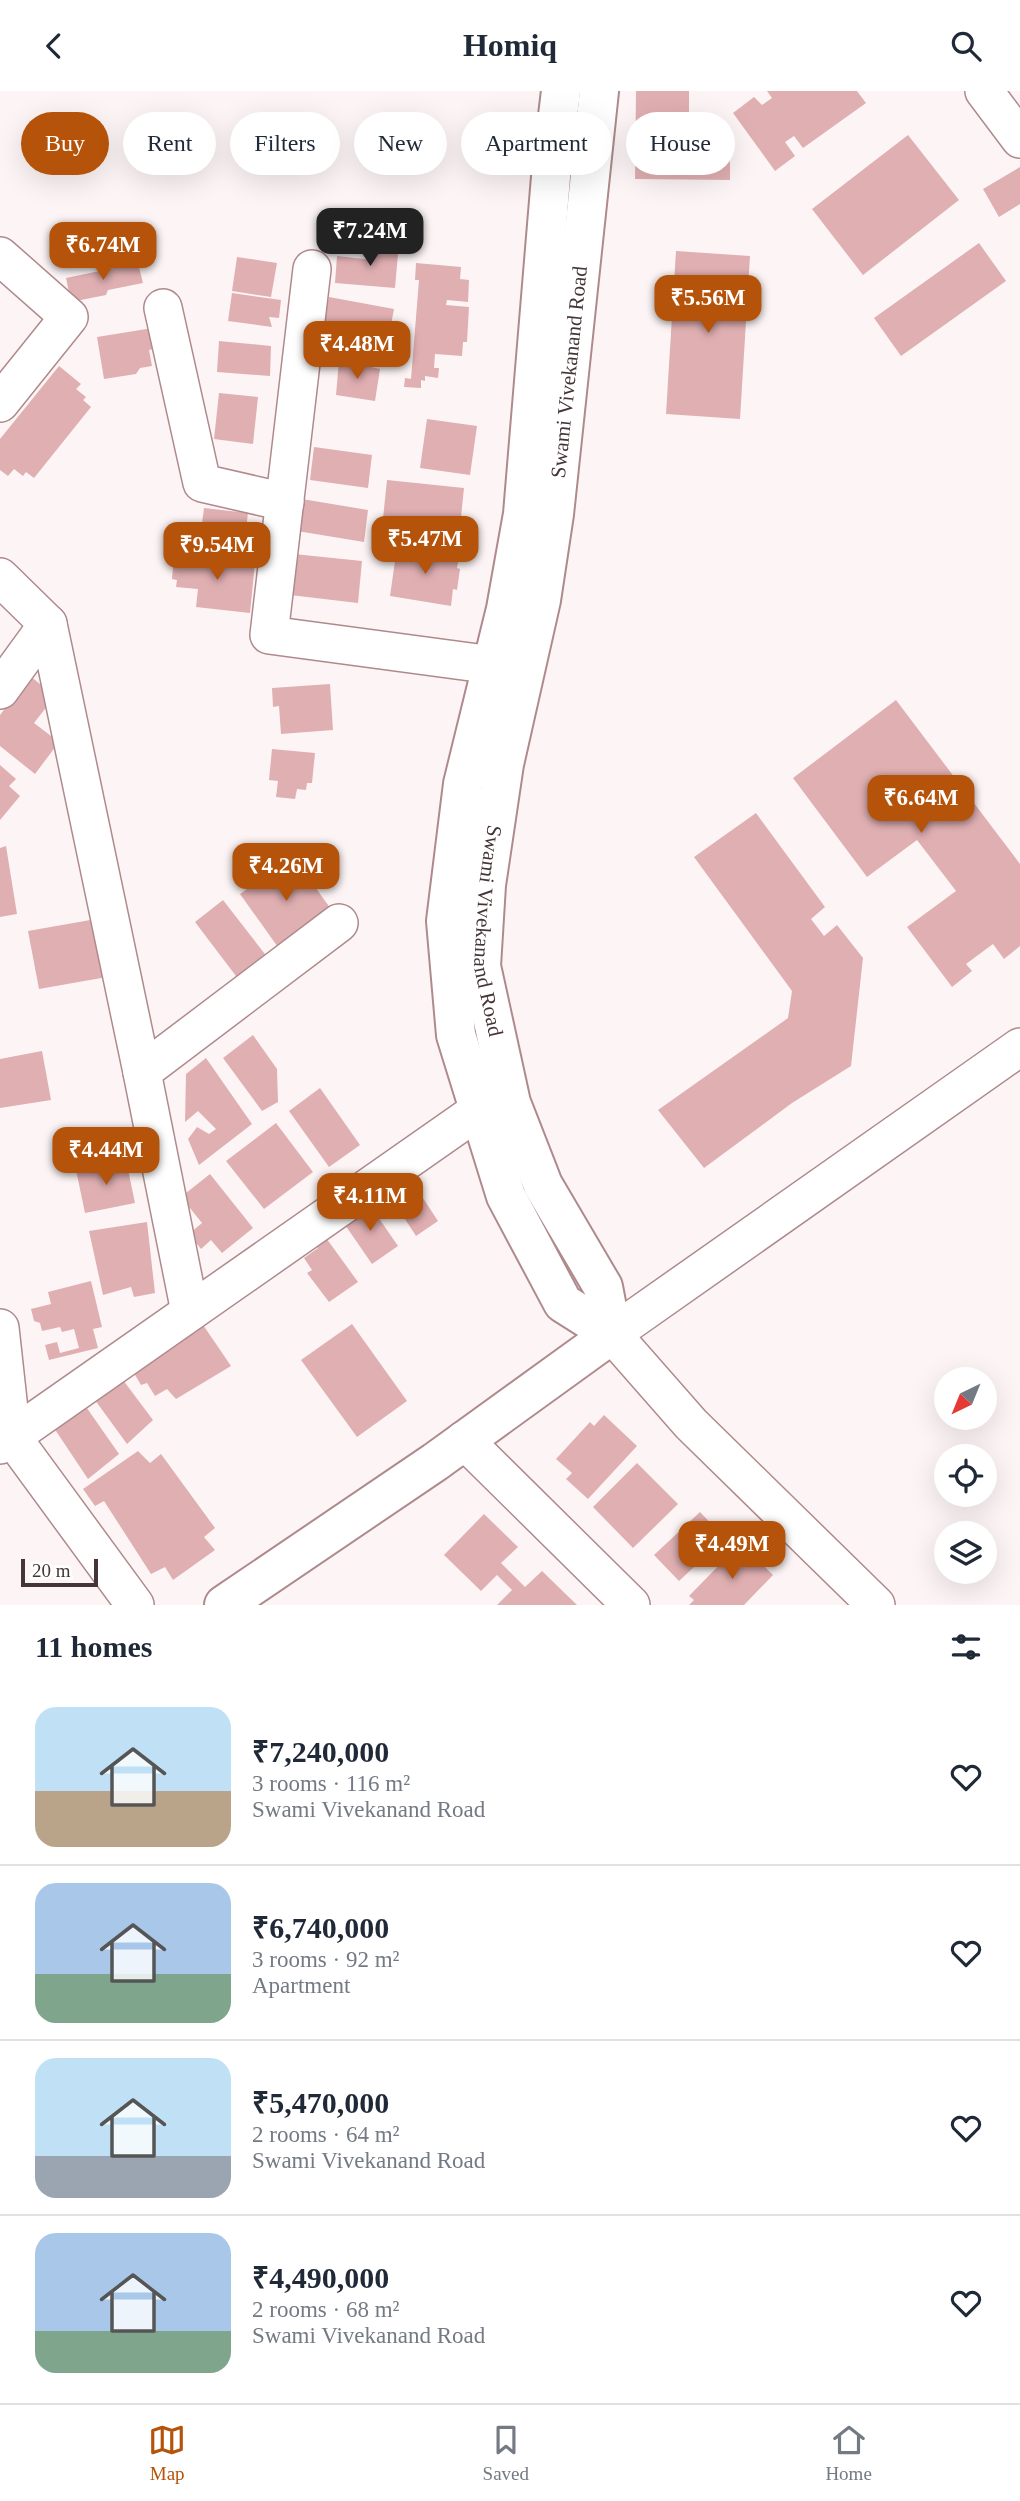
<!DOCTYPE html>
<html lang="en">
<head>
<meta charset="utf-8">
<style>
	:root { --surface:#fff; --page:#f6f6f7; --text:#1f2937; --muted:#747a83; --line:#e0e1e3; --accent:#b45309 }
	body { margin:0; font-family:Georgia,serif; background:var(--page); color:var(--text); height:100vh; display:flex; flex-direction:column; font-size:26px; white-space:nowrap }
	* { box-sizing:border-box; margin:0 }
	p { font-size:23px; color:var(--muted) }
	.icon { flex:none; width:38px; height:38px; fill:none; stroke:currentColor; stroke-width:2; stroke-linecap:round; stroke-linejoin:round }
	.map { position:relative; height:1514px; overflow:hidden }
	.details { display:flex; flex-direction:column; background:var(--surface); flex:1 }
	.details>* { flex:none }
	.banner { position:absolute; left:21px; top:21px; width:978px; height:63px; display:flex; gap:14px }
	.needle { width:46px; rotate:223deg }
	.controls { position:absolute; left:934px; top:1276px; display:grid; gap:14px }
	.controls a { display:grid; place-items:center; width:63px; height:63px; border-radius:50%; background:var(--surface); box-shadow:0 7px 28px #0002; font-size:35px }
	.scale { position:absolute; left:21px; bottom:18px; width:77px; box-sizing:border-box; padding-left:7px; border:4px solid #453536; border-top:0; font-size:19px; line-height:24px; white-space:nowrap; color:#453536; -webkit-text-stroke:5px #fff; paint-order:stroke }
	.price { position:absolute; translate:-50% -60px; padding:0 16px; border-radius:14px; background:var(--accent); color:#fff; font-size:23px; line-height:46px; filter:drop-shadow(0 2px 4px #0008) }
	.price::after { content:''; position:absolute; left:50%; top:42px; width:21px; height:16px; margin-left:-10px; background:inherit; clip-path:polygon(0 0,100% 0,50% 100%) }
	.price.on { background:#222; color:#fff }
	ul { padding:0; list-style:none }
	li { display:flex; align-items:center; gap:21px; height:175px; padding:0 35px }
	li+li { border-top:2px solid var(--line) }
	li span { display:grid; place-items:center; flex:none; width:196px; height:140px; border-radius:21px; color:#555 }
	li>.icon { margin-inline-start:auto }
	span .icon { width:84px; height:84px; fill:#fffc; stroke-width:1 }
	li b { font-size:30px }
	h2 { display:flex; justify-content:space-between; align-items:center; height:84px; padding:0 35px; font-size:30px }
	.tag { padding:0 24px; border-radius:32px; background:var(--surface); box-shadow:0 7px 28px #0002; font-size:24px; line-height:63px }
	.tag.on { background:var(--accent); color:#fff }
	header { display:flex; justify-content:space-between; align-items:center; height:91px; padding:0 35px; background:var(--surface); font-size:32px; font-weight:700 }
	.menu { display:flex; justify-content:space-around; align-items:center; height:98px; border-top:2px solid var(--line); background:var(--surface); font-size:19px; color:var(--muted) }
	.menu a { display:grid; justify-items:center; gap:4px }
	.menu .on { color:var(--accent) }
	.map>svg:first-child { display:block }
	.building { fill:#e0afb2 }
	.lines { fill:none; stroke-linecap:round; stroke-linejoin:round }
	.minor-casing { stroke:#af8a8c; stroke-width:40 }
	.major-casing { stroke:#af8a8c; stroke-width:42 }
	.minor { stroke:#fff; stroke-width:37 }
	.major { stroke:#fff; stroke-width:38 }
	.labels { text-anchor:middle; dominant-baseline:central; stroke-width:6; stroke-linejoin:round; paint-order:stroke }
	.street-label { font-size:21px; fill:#453536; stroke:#fff }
</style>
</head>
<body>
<header><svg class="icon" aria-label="back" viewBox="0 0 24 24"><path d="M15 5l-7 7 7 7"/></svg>Homiq<svg class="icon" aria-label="search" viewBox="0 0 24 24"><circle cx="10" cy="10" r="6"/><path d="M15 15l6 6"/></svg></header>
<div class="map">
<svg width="1020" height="1514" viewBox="0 0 1020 1514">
	<rect width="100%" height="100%" fill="#fdf5f5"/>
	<g class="building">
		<path d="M 636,0 L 689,0 L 689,49 L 730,50 L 730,89 L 635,88 Z"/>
		<path d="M 767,0 L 857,0 L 866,12 L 803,57 L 794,45 L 785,51 L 795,65 L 775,80 L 733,22 L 754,6 L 762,14 L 772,7 Z"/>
		<path d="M 908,44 L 959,109 L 863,184 L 812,118 Z"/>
		<path d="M 1020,76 L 1020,113 L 999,126 L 983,98 Z"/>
		<path d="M 375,150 L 399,152 L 395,197 L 335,192 L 337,165 L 373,169 Z"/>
		<path d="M 979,152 L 1006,190 L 901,265 L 874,227 Z"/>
		<path d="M 676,160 L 750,165 L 740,328 L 666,323 Z"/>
		<path d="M 237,166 L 277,172 L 271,206 L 232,200 Z"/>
		<path d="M 138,172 L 143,192 L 108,199 L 106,204 L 71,211 L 66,187 Z"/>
		<path d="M 416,172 L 461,176 L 460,188 L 469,189 L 468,211 L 447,209 L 446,214 L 469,216 L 467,251 L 463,251 L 462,265 L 435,263 L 434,277 L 439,277 L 438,287 L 425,285 L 425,290 L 421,289 L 421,297 L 404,296 L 405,287 L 411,288 L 419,189 L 415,189 Z"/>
		<path d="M 232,202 L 281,209 L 279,227 L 269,226 L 272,236 L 228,230 Z"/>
		<path d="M 329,206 L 394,218 L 385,265 L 318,253 Z"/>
		<path d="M 159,236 L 162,256 L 149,259 L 152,275 L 140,277 L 136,283 L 104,288 L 97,246 Z"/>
		<path d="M 219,250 L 271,255 L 270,285 L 217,281 Z"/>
		<path d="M 339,269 L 380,278 L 375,310 L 336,304 Z"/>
		<path d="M 59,275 L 81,293 L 76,298 L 86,306 L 83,309 L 91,316 L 34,387 L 26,381 L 23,385 L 14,378 L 8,385 L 0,379 L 0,348 Z"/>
		<path d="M 219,302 L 258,306 L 253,353 L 214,348 Z"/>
		<path d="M 427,328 L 477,335 L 470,384 L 420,377 Z"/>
		<path d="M 314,356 L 372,364 L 368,397 L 310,389 Z"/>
		<path d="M 387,389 L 464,397 L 459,445 L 382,437 Z"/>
		<path d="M 302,408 L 368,419 L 364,451 L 297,440 Z"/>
		<path d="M 204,417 L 248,422 L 244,454 L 200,448 Z"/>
		<path d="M 397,456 L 459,466 L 457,477 L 460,478 L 457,499 L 453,498 L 451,515 L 390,505 Z"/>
		<path d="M 294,463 L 362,470 L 358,512 L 290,504 Z"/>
		<path d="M 174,464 L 255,472 L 250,522 L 196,516 L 198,498 L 176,496 L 177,489 L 172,488 Z"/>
		<path d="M 30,585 L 55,605 L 34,632 L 59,651 L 35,683 L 0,655 L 0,624 Z"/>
		<path d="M 330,593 L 333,639 L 281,643 L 279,615 L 273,616 L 272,597 Z"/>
		<path d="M 896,609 L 1020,773 L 1020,855 L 1004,868 L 993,853 L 966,873 L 972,880 L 952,896 L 907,836 L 956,800 L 917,749 L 867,786 L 793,687 Z"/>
		<path d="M 272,658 L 315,662 L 312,692 L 307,692 L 306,699 L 297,698 L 295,708 L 276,706 L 278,690 L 269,689 Z"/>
		<path d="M 0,674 L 16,688 L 9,695 L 20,705 L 0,729 Z"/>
		<path d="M 756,722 L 825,816 L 811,828 L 824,845 L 837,834 L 863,867 L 851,975 L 792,1012 L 704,1077 L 658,1019 L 788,927 L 792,900 L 694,766 Z"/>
		<path d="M 6,755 L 17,823 L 0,826 L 0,757 Z"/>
		<path d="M 293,765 L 333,821 L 280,859 L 240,803 Z"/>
		<path d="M 223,809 L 268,867 L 239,889 L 195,831 Z"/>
		<path d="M 96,828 L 107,886 L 39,898 L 28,840 Z"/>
		<path d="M 253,944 L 277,978 L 278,1011 L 262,1020 L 223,967 Z"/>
		<path d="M 42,960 L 51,1009 L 0,1017 L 0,968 Z"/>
		<path d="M 206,967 L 252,1033 L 199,1074 L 188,1048 L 197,1036 L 209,1043 L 216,1038 L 198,1020 L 185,1031 L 186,983 Z"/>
		<path d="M 320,997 L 360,1054 L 329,1076 L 289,1020 Z"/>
		<path d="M 276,1032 L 313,1081 L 264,1118 L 226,1070 Z"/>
		<path d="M 126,1069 L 135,1112 L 85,1122 L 76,1079 Z"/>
		<path d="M 405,1080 L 438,1130 L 416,1145 L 383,1094 Z"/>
		<path d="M 210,1083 L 253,1137 L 222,1162 L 211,1149 L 201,1158 L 189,1143 L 202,1132 L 181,1106 Z"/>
		<path d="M 367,1110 L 398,1155 L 372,1173 L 341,1128 Z"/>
		<path d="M 147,1131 L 155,1202 L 134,1206 L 131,1196 L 103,1204 L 89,1140 Z"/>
		<path d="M 321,1140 L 358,1191 L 329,1211 L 307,1182 L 312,1179 L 304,1167 L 318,1157 L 311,1147 Z"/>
		<path d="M 91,1190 L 102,1236 L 93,1238 L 98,1257 L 49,1269 L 45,1254 L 57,1251 L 60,1262 L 79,1257 L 74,1238 L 62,1241 L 60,1236 L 42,1240 L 40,1232 L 34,1230 L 31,1218 L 51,1213 L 48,1201 Z"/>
		<path d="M 197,1225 L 231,1275 L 176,1308 L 167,1298 L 155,1305 L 147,1292 L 141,1294 L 134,1282 L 151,1272 L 141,1260 Z"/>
		<path d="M 352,1233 L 407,1310 L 357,1346 L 301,1269 Z"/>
		<path d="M 120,1285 L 153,1329 L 127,1353 L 92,1305 Z"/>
		<path d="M 82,1310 L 119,1363 L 88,1388 L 52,1334 Z"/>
		<path d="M 604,1324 L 637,1355 L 588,1408 L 566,1388 L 572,1382 L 556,1368 L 590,1331 L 594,1335 Z"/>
		<path d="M 138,1360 L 150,1372 L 161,1363 L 215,1437 L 204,1446 L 215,1459 L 173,1489 L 165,1476 L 151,1483 L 104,1410 L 95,1415 L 83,1398 Z"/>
		<path d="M 637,1372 L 678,1413 L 633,1457 L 593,1416 Z"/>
		<path d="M 700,1421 L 725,1447 L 679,1490 L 654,1464 Z"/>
		<path d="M 484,1423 L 518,1456 L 501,1472 L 525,1496 L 542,1480 L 577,1514 L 497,1514 L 512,1499 L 497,1484 L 481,1500 L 444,1464 Z"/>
		<path d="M 743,1455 L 773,1484 L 744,1514 L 689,1514 L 694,1509 L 689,1505 L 730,1463 L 733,1466 Z"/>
	</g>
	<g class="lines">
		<defs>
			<g id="minor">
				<path d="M 984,0 L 1020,48"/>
				<path d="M 0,165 L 69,226 L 0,312"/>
				<path d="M 312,178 L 269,544 L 493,574"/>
				<path d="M 163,217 L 202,392 L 285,411"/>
				<path d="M 0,486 L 48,533"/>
				<path d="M 0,599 L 48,533 L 142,981"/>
				<path d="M 190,1221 L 142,981 L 339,832"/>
				<path d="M 0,1237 L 12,1346 L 135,1514"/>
				<path d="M 464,1349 L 631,1514"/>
				<path d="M 0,1354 L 479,1019 L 508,1013"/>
				<path d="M 876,1514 L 691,1333 L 612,1243 L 1020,956"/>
			</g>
			<g id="major">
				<path d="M 561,0 L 552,74 L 523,423 L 506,518 L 463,693 L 446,830 L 456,944 L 506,1105 L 563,1212 L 612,1243"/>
				<path id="s1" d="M 599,0 L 554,423 L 541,509 L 504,673 L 486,794 L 481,875 L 511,1012 L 543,1094 L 603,1196 L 612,1243"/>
				<path d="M 224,1514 L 435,1371 L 612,1243"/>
			</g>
		</defs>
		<use href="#minor" class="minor-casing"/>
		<use href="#major" class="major-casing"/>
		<use href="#minor" class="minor"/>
		<use href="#major" class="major"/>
	</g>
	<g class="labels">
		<g class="street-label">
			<text transform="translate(569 281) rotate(-84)">Swami Vivekanand Road</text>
			<text stroke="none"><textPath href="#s1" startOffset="849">Swami Vivekanand Road</textPath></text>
		</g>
	</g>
</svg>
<div class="controls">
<a><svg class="needle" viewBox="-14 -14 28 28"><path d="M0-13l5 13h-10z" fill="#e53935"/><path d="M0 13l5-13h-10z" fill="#747a83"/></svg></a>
<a><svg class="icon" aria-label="locate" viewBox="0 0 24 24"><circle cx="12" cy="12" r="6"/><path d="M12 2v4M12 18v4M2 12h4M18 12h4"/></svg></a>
<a><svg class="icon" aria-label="layers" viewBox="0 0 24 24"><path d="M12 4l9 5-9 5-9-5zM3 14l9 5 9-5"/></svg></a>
</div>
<div class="scale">20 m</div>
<b class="price on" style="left:370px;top:177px">₹7.24M</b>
<b class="price" style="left:103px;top:191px">₹6.74M</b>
<b class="price" style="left:708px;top:244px">₹5.56M</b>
<b class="price" style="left:357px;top:290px">₹4.48M</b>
<b class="price" style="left:425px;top:485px">₹5.47M</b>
<b class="price" style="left:217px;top:491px">₹9.54M</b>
<b class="price" style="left:921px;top:744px">₹6.64M</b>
<b class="price" style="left:286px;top:812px">₹4.26M</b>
<b class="price" style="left:106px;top:1096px">₹4.44M</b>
<b class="price" style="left:370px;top:1142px">₹4.11M</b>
<b class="price" style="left:732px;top:1490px">₹4.49M</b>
<div class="banner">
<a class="tag on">Buy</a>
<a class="tag">Rent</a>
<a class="tag">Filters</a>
<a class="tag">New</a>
<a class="tag">Apartment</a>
<a class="tag">House</a>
</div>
</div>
<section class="details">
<h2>11 homes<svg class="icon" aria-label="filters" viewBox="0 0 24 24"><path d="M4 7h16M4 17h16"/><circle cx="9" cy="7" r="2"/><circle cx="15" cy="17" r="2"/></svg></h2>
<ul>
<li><span style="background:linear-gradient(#bfe0f5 60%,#b9a48a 0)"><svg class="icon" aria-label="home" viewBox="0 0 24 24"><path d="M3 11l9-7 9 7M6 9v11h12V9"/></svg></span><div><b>₹7,240,000</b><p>3 rooms · 116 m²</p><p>Swami Vivekanand Road</p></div><svg class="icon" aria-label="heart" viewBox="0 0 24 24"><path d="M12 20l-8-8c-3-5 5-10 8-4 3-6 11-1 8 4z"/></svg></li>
<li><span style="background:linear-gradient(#a9c7e8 65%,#7fa58c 0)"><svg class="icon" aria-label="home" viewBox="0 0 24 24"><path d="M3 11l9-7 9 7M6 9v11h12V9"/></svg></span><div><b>₹6,740,000</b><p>3 rooms · 92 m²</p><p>Apartment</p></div><svg class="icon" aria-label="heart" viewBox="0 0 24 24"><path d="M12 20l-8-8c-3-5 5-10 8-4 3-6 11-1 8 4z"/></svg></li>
<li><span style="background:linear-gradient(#bfe0f5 70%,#9aa5b1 0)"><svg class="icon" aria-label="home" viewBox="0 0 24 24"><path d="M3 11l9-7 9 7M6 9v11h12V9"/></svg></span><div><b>₹5,470,000</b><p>2 rooms · 64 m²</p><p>Swami Vivekanand Road</p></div><svg class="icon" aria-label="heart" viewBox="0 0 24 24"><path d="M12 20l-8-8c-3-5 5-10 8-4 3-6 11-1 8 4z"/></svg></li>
<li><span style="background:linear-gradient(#a9c7e8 70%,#7fa58c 0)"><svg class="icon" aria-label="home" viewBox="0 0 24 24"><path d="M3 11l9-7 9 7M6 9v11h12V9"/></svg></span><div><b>₹4,490,000</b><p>2 rooms · 68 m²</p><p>Swami Vivekanand Road</p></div><svg class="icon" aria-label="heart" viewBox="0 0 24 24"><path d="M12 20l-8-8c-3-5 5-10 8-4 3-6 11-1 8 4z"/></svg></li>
</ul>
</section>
<nav class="menu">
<a class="on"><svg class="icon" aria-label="map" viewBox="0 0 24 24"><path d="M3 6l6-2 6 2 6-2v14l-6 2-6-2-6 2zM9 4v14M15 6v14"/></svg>Map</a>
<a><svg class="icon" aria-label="saved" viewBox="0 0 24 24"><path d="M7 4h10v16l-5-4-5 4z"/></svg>Saved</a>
<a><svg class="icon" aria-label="home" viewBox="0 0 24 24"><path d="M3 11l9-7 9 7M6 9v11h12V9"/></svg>Home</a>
</nav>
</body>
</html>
